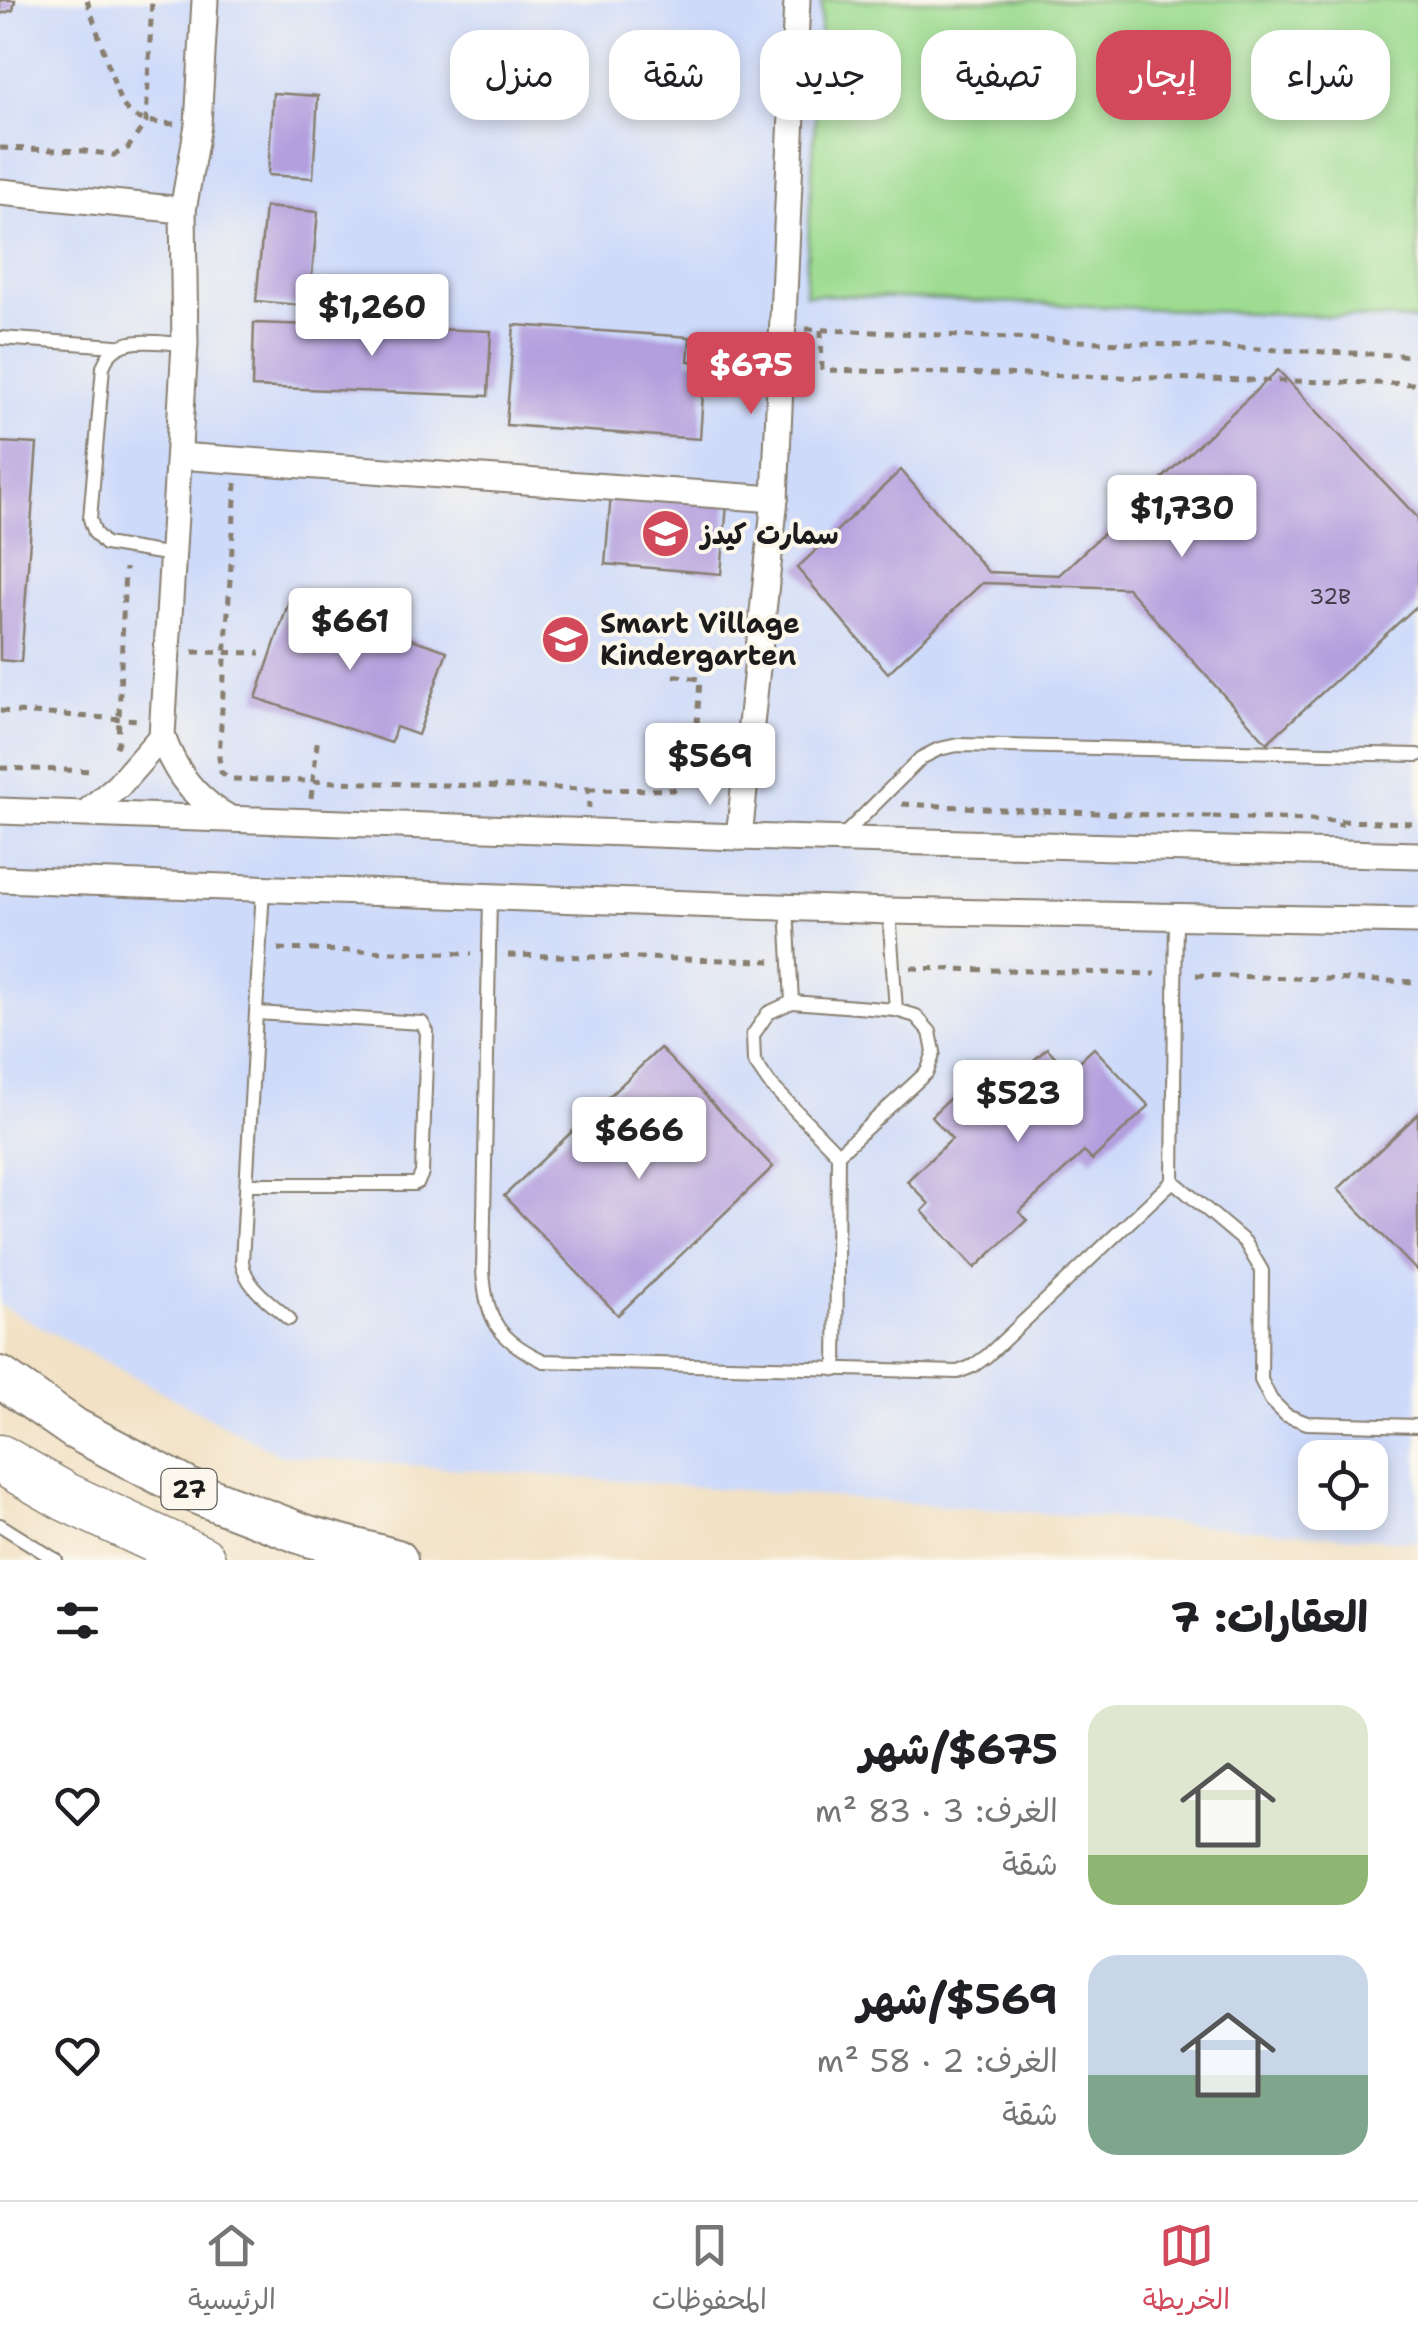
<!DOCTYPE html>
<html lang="ar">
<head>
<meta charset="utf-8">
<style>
	:root { --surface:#fff; --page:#f2f2f2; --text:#202124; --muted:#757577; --line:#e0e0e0; --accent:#d1495b }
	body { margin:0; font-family:"Shantell Sans","Playpen Sans Arabic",sans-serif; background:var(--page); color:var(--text); direction:rtl; height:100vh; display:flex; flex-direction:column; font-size:38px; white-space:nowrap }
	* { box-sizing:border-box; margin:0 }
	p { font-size:32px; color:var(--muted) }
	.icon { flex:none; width:55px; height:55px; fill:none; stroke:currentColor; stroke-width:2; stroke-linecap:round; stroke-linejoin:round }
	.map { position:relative; height:1560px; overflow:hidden; direction:ltr }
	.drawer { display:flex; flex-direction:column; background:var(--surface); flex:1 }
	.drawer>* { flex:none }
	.guide { position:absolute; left:30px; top:30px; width:1360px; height:90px; direction:rtl; display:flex; gap:20px }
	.tools { position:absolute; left:1298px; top:1440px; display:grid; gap:20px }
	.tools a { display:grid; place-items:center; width:90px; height:90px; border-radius:20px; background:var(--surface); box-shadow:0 5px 15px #0003; font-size:50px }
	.price { position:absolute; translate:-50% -85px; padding:0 22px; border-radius:10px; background:#fff; color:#222; font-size:32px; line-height:65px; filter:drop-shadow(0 2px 5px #0008) }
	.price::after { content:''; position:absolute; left:50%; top:60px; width:30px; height:22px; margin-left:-15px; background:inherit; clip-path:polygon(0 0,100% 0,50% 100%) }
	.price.active { background:var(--accent); color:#fff }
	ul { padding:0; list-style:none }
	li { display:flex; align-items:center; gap:30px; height:250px; padding:0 50px }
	li span { display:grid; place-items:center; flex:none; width:280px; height:200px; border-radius:30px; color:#555 }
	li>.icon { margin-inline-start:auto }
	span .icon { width:120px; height:120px; fill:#fffc; stroke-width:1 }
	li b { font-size:42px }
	h2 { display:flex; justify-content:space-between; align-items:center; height:120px; padding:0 50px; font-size:42px }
	.tag { padding:0 35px; border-radius:30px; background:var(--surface); box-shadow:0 5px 15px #0003; font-size:35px; line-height:90px }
	.tag.active { background:var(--accent); color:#fff }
	.dock { display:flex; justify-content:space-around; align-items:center; height:140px; border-top:2px solid var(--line); background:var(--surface); font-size:28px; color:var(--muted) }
	.dock a { display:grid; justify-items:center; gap:5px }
	.dock .active { color:var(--accent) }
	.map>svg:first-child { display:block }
	.built { fill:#cedafa; fill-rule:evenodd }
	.grass { fill:#9ddc91; stroke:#5c7c56; stroke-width:2.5 }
	.building { fill:#b39ede }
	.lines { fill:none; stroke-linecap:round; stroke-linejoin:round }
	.lane-casing { stroke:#877e70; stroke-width:16 }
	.street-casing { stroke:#877e70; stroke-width:29 }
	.primary-casing { stroke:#877e70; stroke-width:44 }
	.highway-casing { stroke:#877e70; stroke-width:51 }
	.path { stroke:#877e70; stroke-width:5; stroke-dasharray:8 8; stroke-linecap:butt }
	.lane { stroke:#fff; stroke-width:12 }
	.street { stroke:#fff; stroke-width:25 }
	.primary { stroke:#fff; stroke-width:40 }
	.highway { stroke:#fff; stroke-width:48 }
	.labels { text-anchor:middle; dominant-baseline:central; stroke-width:8; stroke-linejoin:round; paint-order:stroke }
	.number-label { font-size:22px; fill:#423c4c }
	.shield { fill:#fbf7ec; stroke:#5f5e5a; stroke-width:2.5 }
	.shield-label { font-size:25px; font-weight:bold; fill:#1c1c1c }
	.poi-label { font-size:28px; font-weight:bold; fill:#1c1c1c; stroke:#fbf7ec; text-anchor:start }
</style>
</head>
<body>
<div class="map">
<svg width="1418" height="1560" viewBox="0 0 1418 1560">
	<rect width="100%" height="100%" fill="#fbf7ec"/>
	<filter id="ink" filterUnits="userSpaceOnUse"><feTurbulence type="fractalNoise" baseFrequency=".01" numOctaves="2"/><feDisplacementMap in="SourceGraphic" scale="20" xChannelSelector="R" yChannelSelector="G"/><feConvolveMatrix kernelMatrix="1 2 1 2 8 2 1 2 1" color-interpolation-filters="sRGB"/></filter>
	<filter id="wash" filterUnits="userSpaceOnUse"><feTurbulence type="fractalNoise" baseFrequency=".0048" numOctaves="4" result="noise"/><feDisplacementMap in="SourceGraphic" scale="40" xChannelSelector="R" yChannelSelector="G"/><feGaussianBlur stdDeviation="2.25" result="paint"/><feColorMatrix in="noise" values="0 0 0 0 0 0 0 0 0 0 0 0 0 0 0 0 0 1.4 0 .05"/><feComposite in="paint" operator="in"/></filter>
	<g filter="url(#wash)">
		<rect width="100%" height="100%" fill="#f2e1c4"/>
		<path class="built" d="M 0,0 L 1418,0 L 1418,1542 L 280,1455 L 0,1305 ZM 1315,1458 L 1370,1458 L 1370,1512 L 1315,1512 Z"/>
		<path class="grass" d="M 822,0 L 1418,0 L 1418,320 L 805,294 Z"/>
		<g id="blocks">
			<g class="building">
				<path d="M 0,0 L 15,0 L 13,10 L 0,14 Z"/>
				<path d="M 273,93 L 318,96 L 313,178 L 268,175 Z"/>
				<path d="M 265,207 L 318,212 L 309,306 L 256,301 Z"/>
				<path d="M 254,323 L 491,331 L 488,396 L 252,387 Z"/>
				<path d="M 514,325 L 690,337 L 688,361 L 705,363 L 700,439 L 506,425 Z"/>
				<path d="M 1278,370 L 1418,518 L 1418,605 L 1267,743 L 1127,588 L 982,583 L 888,673 L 797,568 L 901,470 L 988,572 L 1059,575 Z"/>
				<path d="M 0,442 L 37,444 L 21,662 L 0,660 Z"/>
				<path d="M 611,494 L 727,504 L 721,574 L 605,564 Z"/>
				<path d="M 290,598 L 447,651 L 418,735 L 396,727 L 391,743 L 256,698 Z"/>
				<path d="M 660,1048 L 773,1167 L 618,1315 L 504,1196 Z"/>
				<path d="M 1047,1048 L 1069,1071 L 1094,1048 L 1149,1106 L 1092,1160 L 1084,1152 L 1019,1212 L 1027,1220 L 975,1268 L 922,1211 L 929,1204 L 907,1181 L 952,1139 L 931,1116 L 983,1067 L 1003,1089 Z"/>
				<path d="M 1418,1114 L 1418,1272 L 1338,1189 Z"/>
			</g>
		</g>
	</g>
	<g filter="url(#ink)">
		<use href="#blocks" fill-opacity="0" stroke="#877e70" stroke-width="2.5"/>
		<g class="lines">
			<defs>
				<g id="lane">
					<path d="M 0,338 L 116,346"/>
					<path d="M 172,555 L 105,544 L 95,533 L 90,519 L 103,367 C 115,332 155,343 185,344"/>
					<path d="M 841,838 L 921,758 L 939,749 L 958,745 L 1418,755"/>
					<path d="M 263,888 L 242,1262 C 246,1288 271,1302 289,1319"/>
					<path d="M 490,896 L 483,1271 C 486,1321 499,1340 544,1361 L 958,1372 L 973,1366 L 987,1356 L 1173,1181 L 1245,1242 L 1262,1271 L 1261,1380 L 1271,1400 L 1286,1415 L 1307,1423 L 1418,1426"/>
					<path d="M 787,907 L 792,1002 L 768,1013 L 753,1035 L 754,1061 L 769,1083 L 838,1154 L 836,1370"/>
					<path d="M 792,1002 L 896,1010"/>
					<path d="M 838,1154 L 927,1072 L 934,1052 L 930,1032 L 916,1016 L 896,1010 L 889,911"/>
					<path d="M 1173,1181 L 1176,916"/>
					<path d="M 247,1184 L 414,1184 L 418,1182 L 422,1173 L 427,1032 L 422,1023 L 256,1013"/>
					<path d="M 0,1525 L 56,1560"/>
				</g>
				<g id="street">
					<path d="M 205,0 L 198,125 L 183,210 L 185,344 L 162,736 C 174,771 195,799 227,817"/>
					<path d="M 0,192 L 183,210"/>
					<path d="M 179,456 L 775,499"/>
					<path d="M 0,811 L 739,837 L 1418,855"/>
					<path d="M 86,813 L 118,786 L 162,736"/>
					<path d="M 739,837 L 775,499 L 797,0"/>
					<path d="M 0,879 L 889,911 L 1418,921"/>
				</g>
				<path id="primary" d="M 0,1377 L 75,1429 L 198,1494 L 308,1536 L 397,1560"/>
				<path id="highway" d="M 0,1459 L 66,1497 L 201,1560"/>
			</defs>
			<use href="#lane" class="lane-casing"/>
			<use href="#street" class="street-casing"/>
			<use href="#primary" class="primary-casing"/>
			<use href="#highway" class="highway-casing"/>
			<g class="path">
				<path d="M 87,0 L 120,101 C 134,123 151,122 175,124"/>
				<path d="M 0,148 L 85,151 L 114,155 L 128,148 L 146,122 L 152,0"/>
				<path d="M 806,329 L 1418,356"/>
				<path d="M 821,330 L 822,370 L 1418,384"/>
				<path d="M 236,483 L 219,757 L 221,772 L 230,779 L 588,789 L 589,808"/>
				<path d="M 193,652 L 260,653"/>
				<path d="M 0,711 L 140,720"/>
				<path d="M 116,747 L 118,742 L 125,568"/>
				<path d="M 0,768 L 92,771"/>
				<path d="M 588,789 L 673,790 L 685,783 L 694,769 L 700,679 L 670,675"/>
				<path d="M 311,798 L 318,735"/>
				<path d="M 902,804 L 1043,811 L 1042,814"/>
				<path d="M 1043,811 L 1213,817 L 1213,823"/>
				<path d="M 1213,817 L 1340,821 L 1340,827"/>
				<path d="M 1340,821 L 1418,823"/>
				<path d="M 278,949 L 472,954"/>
				<path d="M 508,955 L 771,961"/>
				<path d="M 911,968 L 1155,974"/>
				<path d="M 1196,975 L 1418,982"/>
			</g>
			<use href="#lane" class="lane"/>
			<use href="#street" class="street"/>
			<use href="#primary" class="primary"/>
			<use href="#highway" class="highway"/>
		</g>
	</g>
	<defs>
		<symbol id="school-disc" viewBox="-11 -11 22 22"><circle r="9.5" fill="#d1495b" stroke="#fbf7ec"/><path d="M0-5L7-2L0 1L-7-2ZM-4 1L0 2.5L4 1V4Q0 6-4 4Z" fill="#fff"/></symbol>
	</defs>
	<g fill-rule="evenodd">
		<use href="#school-disc" x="638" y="506" width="55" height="55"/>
		<use href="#school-disc" x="538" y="612" width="55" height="55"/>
	</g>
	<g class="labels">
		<g class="number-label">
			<text x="1330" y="596">32B</text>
		</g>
		<rect class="shield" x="161.5" y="1469" width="55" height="40" rx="8"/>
		<g class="shield-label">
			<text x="189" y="1489">27</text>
		</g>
		<g class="poi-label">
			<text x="701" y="534">سمارت كيدز</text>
			<text x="600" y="623">Smart Village<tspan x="600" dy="32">Kindergarten</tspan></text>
		</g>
	</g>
</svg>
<div class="tools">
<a><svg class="icon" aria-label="locate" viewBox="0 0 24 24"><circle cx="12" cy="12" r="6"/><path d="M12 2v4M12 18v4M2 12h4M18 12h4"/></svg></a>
</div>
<b class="price" style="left:372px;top:359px">$1,260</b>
<b class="price active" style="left:751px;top:417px">$675</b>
<b class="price" style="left:1182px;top:560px">$1,730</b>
<b class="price" style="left:350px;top:673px">$661</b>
<b class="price" style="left:710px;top:808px">$569</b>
<b class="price" style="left:1018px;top:1145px">$523</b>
<b class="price" style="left:639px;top:1182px">$666</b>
<div class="guide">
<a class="tag">شراء</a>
<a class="tag active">إيجار</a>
<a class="tag">تصفية</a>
<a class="tag">جديد</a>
<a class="tag">شقة</a>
<a class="tag">منزل</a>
</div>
</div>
<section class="drawer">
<h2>العقارات: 7<svg class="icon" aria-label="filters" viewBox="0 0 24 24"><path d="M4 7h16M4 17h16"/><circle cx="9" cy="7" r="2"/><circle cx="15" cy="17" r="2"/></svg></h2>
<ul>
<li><span style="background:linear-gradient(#dfe7d0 75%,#8fb573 0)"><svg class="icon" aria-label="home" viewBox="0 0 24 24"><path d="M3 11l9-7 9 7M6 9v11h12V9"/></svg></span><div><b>$675/شهر</b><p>الغرف: 3 · 83 m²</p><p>شقة</p></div><svg class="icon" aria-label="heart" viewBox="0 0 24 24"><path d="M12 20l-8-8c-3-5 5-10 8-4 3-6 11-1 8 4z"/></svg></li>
<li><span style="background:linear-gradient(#c9d6e8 60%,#7fa58c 0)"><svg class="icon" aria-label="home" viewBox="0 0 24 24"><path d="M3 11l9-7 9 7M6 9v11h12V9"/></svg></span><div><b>$569/شهر</b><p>الغرف: 2 · 58 m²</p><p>شقة</p></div><svg class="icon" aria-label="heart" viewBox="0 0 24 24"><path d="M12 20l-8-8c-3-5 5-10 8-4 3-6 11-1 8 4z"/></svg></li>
</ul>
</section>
<nav class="dock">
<a class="active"><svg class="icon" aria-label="map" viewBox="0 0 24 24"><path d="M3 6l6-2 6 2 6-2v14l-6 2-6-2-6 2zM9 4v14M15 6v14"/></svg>الخريطة</a>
<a><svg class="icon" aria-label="saved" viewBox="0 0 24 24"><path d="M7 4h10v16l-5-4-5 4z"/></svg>المحفوظات</a>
<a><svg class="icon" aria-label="home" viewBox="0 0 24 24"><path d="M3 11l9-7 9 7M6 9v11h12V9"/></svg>الرئيسية</a>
</nav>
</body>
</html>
